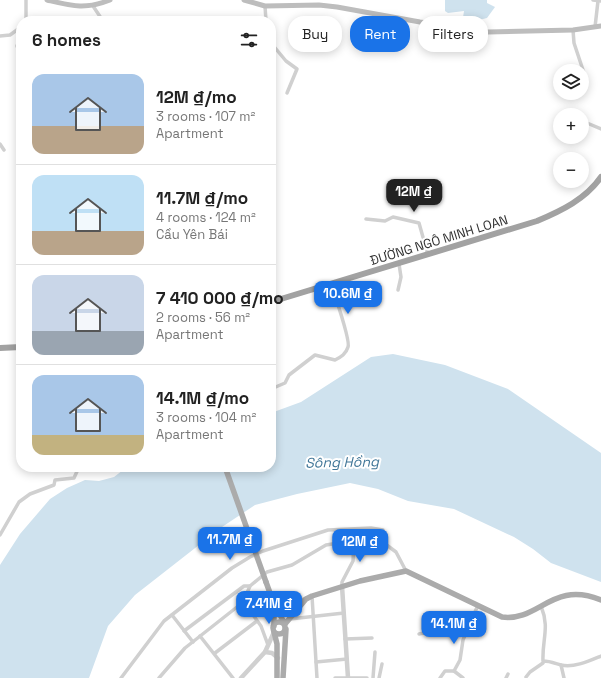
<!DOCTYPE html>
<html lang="en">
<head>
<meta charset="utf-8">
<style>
	:root { --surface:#fff; --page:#f6f6f6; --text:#222; --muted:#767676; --line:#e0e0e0; --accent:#1a73e8 }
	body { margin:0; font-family:"Space Grotesk",sans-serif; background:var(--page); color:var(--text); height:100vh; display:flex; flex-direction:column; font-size:15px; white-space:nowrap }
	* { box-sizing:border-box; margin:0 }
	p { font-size:13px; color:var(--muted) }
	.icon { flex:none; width:22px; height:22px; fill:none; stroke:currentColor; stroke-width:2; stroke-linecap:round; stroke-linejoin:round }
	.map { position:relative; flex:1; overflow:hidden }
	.side { position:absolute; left:16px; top:16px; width:260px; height:456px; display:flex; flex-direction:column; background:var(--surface); border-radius:16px; box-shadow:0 2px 10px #0003 }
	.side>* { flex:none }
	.hud { position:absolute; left:288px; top:16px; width:253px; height:36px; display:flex; gap:8px }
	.fabs { position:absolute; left:553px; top:64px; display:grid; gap:8px }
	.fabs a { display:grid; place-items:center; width:36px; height:36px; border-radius:50%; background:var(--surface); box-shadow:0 2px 10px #0003; font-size:20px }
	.price { position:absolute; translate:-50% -34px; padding:0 9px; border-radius:8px; background:var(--accent); color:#fff; font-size:13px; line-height:26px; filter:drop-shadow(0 1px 2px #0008) }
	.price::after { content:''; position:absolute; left:50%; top:24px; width:12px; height:9px; margin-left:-6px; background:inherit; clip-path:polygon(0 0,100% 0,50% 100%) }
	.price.on { background:#222; color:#fff }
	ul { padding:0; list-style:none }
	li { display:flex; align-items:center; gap:12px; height:100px; padding:0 16px }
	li+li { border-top:1px solid var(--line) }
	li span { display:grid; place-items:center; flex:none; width:112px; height:80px; border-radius:12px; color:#555 }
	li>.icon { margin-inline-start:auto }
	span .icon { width:48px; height:48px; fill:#fffc; stroke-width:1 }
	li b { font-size:17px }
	h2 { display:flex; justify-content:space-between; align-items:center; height:48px; padding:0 16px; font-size:17px }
	.pill { padding:0 14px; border-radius:16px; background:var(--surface); box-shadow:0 2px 10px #0003; font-size:14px; line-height:36px }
	.pill.on { background:var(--accent); color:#fff }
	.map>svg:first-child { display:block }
	.water { fill:#cfe2ee }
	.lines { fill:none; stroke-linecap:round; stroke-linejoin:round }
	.minor { stroke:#d0d0d0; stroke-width:3.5 }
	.tertiary { stroke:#d0d0d0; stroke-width:4.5 }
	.secondary { stroke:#bdbdbd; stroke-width:5 }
	.primary { stroke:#ababab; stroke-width:5.5 }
	.trunk { stroke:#a2a2a2; stroke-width:6 }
	.primary-bridge { stroke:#ababab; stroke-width:5.5 }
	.labels { text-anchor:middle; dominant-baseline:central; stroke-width:4; stroke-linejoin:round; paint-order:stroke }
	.street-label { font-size:13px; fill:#333; stroke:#fff }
	.water-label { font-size:14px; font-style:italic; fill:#3f7597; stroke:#fff }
</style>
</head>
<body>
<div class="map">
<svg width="601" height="678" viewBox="0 0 601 678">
	<rect width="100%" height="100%" fill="#fff"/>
	<g class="water">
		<path d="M 445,0 L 487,0 L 487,3 L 495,7 L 487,18 L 462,24 L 464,11 L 448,13 L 445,11 Z"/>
		<path d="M 393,354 L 445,365 L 508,389 L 601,453 L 601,582 L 551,563 L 533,549 L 514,537 L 454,509 L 408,501 L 378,489 L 350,483 L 297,494 L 255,505 L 222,527 L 135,595 L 108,626 L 89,678 L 0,678 L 0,565 L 20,534 L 50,499 L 67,488 L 85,480 L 99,481 L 114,477 L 127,467 L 271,467 L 271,413 L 301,402 L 371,357 Z"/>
	</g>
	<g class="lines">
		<g class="minor">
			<path d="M 593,0 L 601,1"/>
			<path d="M 93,6 L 103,21"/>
			<path d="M 265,6 L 266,21"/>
			<path d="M 26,21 L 26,0"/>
			<path d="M 595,27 L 598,1"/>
			<path d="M 573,30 L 574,43 L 586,79"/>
			<path d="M 21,34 L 17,46 L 21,57"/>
			<path d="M 0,36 L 10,35 L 21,27"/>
			<path d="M 271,43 L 286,61 L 297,69 L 287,93"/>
			<path d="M 587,123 L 601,129"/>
			<path d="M 0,144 L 4,150"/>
			<path d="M 366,219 L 385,221 L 393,217 L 419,223 L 428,255"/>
			<path d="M 398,290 L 401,277 L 399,264"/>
			<path d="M 271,292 L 274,302"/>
			<path d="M 271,389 L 285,383 L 289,375 L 315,355 L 335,360 C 341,357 346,354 348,347 C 351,340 334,294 331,283"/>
			<path d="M 95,467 L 108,470 L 114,467"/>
			<path d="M 0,535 L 19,502 L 30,494 L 54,485 L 55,480 L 74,478 L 79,467"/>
			<path d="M 342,586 L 342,582 L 353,561 L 354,540"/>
			<path d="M 312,596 L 317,678"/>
			<path d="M 541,606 C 550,628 542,639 543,661 C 550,661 554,663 561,665 C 574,668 589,661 601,656"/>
			<path d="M 172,615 L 193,642"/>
			<path d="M 253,615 L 261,626 L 268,645"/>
			<path d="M 290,619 L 344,613"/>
			<path d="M 184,631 L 244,586 L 250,586"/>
			<path d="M 419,634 C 437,631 447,628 465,635"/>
			<path d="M 200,636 L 233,678"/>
			<path d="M 345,639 L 372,638"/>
			<path d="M 215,653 L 257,621"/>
			<path d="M 316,662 L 347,659"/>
			<path d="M 561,665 L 564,678"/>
			<path d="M 526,677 L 530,672 L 543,663"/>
			<path d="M 121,678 L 164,621 L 232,568 L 250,557 L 263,551 L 328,530 L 371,528 L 383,530"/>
			<path d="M 159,678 L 185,648 L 237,607 L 244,600 L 250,586 L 267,572 L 292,565 L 326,545 L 376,537 L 396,552 L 406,571"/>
			<path d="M 335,678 L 367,678"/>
			<path d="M 373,678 L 375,652"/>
			<path d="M 379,678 L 382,664"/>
			<path d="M 440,678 L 445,671 L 454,671"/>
			<path d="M 463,678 L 454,671 L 460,660 L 463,640 L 478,605"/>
			<path d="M 506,678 L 508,674"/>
		</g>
		<g class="tertiary">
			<path d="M 342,586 L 348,678"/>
			<path d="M 265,652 L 272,653 L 278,658"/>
			<path d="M 241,678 L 265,652 L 274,632"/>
		</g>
		<g class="secondary">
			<path d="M 47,0 C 72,6 85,10 110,0"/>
			<path d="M 244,0 L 265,6 L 319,5 L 337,7 L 420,22 L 488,32 L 573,30 L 601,26"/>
			<path d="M 271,595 C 283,604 292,604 306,599"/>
		</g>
		<g class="primary">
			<path d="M 266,582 L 274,604 L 285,624 L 306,599 L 312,596 L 360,581 L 406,571 L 502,617 C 539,622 552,580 601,600"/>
			<circle cx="279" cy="628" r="6"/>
			<path d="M 274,626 L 274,606"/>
			<path d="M 274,632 L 277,644 L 277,678"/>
			<path d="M 283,678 L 286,629"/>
		</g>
		<g class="trunk">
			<path d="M 271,302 L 537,221 C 561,211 586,199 601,177"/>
			<path d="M 0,348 L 21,347"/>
		</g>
		<path class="primary-bridge" d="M 225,467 L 266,582"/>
	</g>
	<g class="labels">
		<g class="street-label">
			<text transform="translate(439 240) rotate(-17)">ĐƯỜNG NGÔ MINH LOAN</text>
		</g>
		<g class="water-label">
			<text transform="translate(342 462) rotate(-1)">Sông Hồng</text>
		</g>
	</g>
</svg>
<div class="fabs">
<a><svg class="icon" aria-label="layers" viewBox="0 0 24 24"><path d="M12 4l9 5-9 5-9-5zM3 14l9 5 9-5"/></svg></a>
<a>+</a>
<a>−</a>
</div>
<b class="price on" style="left:414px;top:213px">12M ₫</b>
<b class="price" style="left:348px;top:315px">10.6M ₫</b>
<b class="price" style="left:230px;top:561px">11.7M ₫</b>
<b class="price" style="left:360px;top:563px">12M ₫</b>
<b class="price" style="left:269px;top:625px">7.41M ₫</b>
<b class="price" style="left:454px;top:645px">14.1M ₫</b>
<div class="hud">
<a class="pill">Buy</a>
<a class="pill on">Rent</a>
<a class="pill">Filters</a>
</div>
<section class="side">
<h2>6 homes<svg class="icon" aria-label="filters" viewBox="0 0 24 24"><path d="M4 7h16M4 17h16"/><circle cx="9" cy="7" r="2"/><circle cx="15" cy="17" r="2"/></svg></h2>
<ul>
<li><span style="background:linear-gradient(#a9c7e8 65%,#b9a48a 0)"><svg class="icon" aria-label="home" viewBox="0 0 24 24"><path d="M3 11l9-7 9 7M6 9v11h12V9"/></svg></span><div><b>12M ₫/mo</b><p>3 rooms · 107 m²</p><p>Apartment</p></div></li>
<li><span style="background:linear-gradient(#bfe0f5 70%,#b9a48a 0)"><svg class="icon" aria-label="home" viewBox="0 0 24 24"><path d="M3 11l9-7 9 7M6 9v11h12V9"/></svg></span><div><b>11.7M ₫/mo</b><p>4 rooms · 124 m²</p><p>Cầu Yên Bái</p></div></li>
<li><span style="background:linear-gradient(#c9d6e8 70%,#9aa5b1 0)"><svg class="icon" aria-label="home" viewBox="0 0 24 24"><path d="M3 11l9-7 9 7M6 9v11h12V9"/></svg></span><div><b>7 410 000 ₫/mo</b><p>2 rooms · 56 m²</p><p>Apartment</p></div></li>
<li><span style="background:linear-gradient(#a9c7e8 75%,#c2b280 0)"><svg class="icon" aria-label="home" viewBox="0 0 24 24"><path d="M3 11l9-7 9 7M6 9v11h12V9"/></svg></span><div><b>14.1M ₫/mo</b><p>3 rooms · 104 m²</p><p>Apartment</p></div></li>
</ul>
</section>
</div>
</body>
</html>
